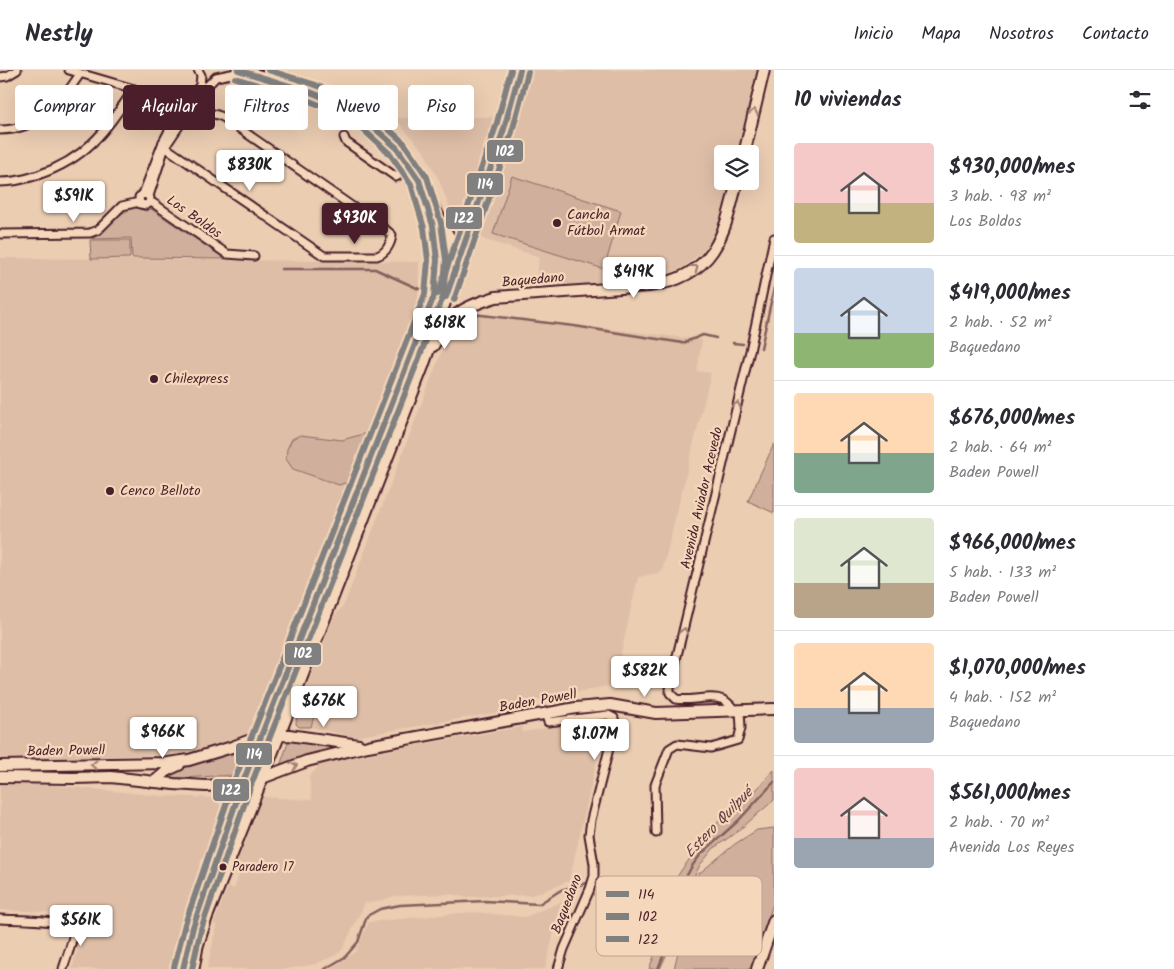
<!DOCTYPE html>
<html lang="es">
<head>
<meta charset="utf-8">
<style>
	:root { --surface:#fff; --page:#f2f2f3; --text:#2b2b33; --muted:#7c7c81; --line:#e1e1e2; --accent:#4a1f2b }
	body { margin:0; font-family:Kalam,sans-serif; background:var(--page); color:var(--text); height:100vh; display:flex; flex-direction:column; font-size:19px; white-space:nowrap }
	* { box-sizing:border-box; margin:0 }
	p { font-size:16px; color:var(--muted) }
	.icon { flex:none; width:28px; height:28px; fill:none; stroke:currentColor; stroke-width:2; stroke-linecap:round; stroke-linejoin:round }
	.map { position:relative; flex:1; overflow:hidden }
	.side { display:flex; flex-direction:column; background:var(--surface); width:400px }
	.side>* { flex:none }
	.banner { position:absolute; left:15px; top:15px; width:475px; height:45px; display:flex; gap:10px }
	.controls { position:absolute; left:714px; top:75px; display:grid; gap:10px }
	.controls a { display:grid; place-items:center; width:45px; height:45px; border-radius:5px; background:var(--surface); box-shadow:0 5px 20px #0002; font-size:25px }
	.price { position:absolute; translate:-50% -42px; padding:0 11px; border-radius:5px; background:#fff; color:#222; font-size:16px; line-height:32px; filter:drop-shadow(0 1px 2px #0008) }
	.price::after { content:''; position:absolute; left:50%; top:30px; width:15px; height:11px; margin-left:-8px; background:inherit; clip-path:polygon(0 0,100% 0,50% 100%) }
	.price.selected { background:var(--accent); color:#fff }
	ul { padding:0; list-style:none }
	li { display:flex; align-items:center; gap:15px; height:125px; padding:0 20px }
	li+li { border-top:1px solid var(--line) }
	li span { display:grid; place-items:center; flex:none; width:140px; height:100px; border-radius:5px; color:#555 }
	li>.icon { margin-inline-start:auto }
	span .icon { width:60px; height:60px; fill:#fffc; stroke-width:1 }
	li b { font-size:21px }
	h2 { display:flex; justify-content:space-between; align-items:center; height:60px; padding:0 20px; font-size:21px }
	.chip { padding:0 18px; border-radius:5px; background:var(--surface); box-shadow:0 5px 20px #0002; font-size:18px; line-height:45px }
	.chip.selected { background:var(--accent); color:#fff }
	header { display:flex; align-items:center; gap:30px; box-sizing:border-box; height:70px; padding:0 25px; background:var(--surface); border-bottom:1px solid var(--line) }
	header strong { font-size:24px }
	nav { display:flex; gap:28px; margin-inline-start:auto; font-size:18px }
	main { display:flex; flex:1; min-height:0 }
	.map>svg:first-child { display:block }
	.built { fill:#debea7 }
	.green { fill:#d0b09c; stroke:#8d6864 }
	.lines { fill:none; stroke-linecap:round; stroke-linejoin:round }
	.stream { stroke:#855e5c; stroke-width:2.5 }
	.street-casing { stroke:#4a1f2b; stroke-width:11 }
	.secondary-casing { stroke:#4a1f2b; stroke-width:14 }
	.primary-casing { stroke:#4a1f2b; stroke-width:15 }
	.street { stroke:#f5d8bb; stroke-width:7 }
	.secondary { stroke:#f5d8bb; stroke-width:10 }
	.primary { stroke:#f5d8bb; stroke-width:11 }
	.bus-1-casing { stroke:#f5d8bb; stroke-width:10 }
	.bus-2-casing { stroke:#f5d8bb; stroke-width:10 }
	.bus-3-casing { stroke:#f5d8bb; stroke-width:10 }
	.bus-1 { stroke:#808080; stroke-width:6 }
	.bus-2 { stroke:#808080; stroke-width:6 }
	.bus-3 { stroke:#808080; stroke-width:6 }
	.oneway { stroke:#a07c73 }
	.poi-dot { fill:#4a1f2b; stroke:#f5d8bb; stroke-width:2 }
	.labels { text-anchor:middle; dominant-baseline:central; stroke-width:4.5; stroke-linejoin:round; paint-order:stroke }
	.bus-label { font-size:13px; fill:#4a1f2b; stroke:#f5d8bb; text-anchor:start }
	.poi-label { font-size:14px; fill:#4a1f2b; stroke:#f5d8bb; text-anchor:start }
	.street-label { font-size:14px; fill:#4a1f2b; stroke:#f5d8bb }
	.water-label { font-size:15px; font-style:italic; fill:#673e44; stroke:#f5d8bb }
	.key { fill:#f5d8bb; stroke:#c2a090; stroke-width:1 }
	.key-label { font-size:14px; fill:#4a1f2b }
	.line-badge { stroke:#f5d8bb; stroke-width:2 }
	.badge-label { font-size:14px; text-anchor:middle; font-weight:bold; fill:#fff }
</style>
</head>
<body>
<header>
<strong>Nestly</strong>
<nav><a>Inicio</a><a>Mapa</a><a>Nosotros</a><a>Contacto</a></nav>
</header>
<main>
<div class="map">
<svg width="774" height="899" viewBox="0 0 774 899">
	<rect width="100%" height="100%" fill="#ebcdb2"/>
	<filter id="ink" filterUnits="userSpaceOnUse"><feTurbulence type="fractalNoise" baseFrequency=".02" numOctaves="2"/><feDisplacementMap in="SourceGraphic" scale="10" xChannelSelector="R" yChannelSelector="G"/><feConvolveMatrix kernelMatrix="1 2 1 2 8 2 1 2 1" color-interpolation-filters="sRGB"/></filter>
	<g filter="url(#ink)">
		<g class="built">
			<path d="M 533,0 L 759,0 L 739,84 L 722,84 L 722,111 L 732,111 L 723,149 L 714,169 L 702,182 L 684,197 L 655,209 L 536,216 L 539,187 L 480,168 L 520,52 Z"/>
			<path d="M 493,47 L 475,104 L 457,152 L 455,152 L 439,110 L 423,80 L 394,48 Z"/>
			<path d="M 0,188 L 419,192 L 418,249 L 392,306 L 385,319 L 253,659 L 246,664 L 205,678 L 175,684 L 43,689 L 0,688 Z"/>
			<path d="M 492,245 L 702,270 L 697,301 L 711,303 L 662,502 L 638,507 L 614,615 L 519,633 L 517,639 L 354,667 L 311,657 L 316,638 L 297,642 L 334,546 L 338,542 L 344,535 L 448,265 L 473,246 Z"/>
			<path d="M 606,650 L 569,811 L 532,825 L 464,827 L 451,824 L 394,826 L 376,832 L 365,833 L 342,880 L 336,885 L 316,894 L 287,899 L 207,899 L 217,854 L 213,855 L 228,817 L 234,819 L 243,795 L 237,793 L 263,727 L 312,730 L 309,707 L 321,694 L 389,680 L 522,657 L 523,662 L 558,656 Z"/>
			<path d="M 0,714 L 61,716 L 162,726 L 218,728 L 220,736 L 217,749 L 211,762 L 209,794 L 183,865 L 178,899 L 72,899 L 85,852 L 48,842 L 0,840 Z"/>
			<path d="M 561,832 L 545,899 L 332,899 L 356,881 L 369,852 L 473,842 L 525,847 Z"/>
		</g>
		<g class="green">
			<path d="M 512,106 L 621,141 L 604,199 L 493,164 Z"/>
			<path d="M 136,138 L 146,141 L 151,139 L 225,189 L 132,188 L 131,168 L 92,169 C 110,158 115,142 136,138 Z"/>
			<path d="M 90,170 L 130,170 L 130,188 L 91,189 Z"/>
			<path d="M 434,251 L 370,419 L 369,418 L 420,276 Z"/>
			<path d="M 371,362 L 351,411 L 339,415 L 293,399 L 286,389 L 287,379 L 292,369 L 300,365 L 342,370 Z"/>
			<path d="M 774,374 L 774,443 L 748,431 Z"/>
			<path d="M 350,453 L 351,454 L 326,522 L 322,541 L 278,656 L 275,656 L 320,540 L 324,521 Z"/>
			<path d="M 316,638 L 311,657 L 299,657 L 296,654 L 297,642 Z"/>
			<path d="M 289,670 L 332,678 L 332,682 L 297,689 L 280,696 Z"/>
			<path d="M 245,676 L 234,705 L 164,709 C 188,692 218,686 245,676 Z"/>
			<path d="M 774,700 L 774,730 L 738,761 L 714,778 L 700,795 L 689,817 L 679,857 L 660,899 L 649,899 L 672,841 L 674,813 L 680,802 L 712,759 L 723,747 L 748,729 Z"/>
			<path d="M 774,758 L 774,831 L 751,899 L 674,899 L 696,806 L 735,774 L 757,760 Z"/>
		</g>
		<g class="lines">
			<g class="stream">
				<path d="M 281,199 L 375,199 L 419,219"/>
				<path d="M 473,244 L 574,256 L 683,273 L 703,265 L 716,268"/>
				<path d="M 733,273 L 743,274"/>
				<path d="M 761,278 L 774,218"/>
				<path d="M 606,816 L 636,816 L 657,810 L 685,809"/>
				<path d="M 325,899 L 345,887 L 358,872 L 367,846 L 380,839 L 400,835 L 485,831 L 539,834 L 561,820 L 590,812"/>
				<path d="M 658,899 L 670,869 L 685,809 L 692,796 L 701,784 L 738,751 L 774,712"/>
			</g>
			<defs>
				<g id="street">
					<path d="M 69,0 L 134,19 L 176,47 C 190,41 209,41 223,47 L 386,160 L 392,165 C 391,174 386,183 377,186 L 324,186 L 165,77 L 163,72"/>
					<path d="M 0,7 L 7,6 L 17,0"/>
					<path d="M 0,60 C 38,60 61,33 80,4"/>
					<path d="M 344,67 L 346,72 L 396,107 L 412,98"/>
					<path d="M 0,112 C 13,112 26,109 38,105 C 88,88 105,61 134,19"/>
					<path d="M 143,124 L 147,125 L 150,128 L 149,133 L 146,135 L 140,134 L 139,127 L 143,124 L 163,72 L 176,47 L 200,15 L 201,5 L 198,0"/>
					<path d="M 149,126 L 165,77 L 204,19 L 216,7 L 241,2"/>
					<path d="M 149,133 L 153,133 L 227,184 L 254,186"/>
					<path d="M 0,164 L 90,163 L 98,160 L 122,136 L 139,132"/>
					<path d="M 734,640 C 721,618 696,633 676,629 L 670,623 L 670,615 L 750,281 L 774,168"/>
					<path d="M 545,643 L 548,652 L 608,645 L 614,648 L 615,655 L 591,750 L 589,765 L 594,794 L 594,806 L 590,819 L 564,879 L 558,899"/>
					<path d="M 656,763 L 655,715 L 669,679 L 677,674 L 711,678 L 738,670 L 741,658 L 740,640"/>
					<path d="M 0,849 C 12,850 68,848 73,861 C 75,867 65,891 63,899"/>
				</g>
				<g id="secondary">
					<path d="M 744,84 L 764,0"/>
					<path d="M 433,276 C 452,243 460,238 496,227 L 649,216 C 714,207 724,167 737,111"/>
					<path d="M 0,696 L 168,693 L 189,690 L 232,677 L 261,666 L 289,665 L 359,675"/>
					<path d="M 0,707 L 74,708 L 111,707 L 174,714 L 206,716 L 229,714 L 262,708 L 307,691 L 368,676 L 576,638 L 610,635 L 656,643 L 774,639"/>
					<path d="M 154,712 L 168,700 L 179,695"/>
					<path d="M 757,899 L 774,850"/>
				</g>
				<g id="primary">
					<path d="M 238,0 C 301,18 361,32 403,86 C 409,94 416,102 420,111 C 424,122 426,133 430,144 C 440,177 440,211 428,244"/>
					<path d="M 432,134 L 455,180 L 460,186"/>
					<path d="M 183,899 L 193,857 L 243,712 L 398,318 L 410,290 L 436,238"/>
					<path d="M 193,899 L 197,876 L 206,848 L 262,708 L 423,295 L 504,59 L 520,0"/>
				</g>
			</defs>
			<use href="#street" class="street-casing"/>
			<use href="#secondary" class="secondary-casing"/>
			<use href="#primary" class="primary-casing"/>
			<use href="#street" class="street"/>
			<use href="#secondary" class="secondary"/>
			<use href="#primary" class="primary"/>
			<defs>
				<g id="bus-1">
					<path d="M 446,227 L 504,59 L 520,0"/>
					<path d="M 183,899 L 193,857 L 243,712 L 434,226 L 437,190 L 433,156 L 419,110 L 397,78 L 360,45 L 343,35 L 310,22 L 238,0"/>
				</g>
				<g id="bus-2">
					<path d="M 454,230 L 512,62 L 528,2"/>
					<path d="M 192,899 L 201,859 L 251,715 L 443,227 L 446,190 L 441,153 L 427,107 L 404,73 L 365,38 L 347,27 L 313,14 L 268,0"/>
				</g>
				<g id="bus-3">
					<path d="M 438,224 L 496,56 L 511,0"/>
					<path d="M 174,897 L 185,854 L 235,709 L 425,224 L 428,190 L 424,158 L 411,114 L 390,84 L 355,52 L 339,43 L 307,30 L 235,8"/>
				</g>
			</defs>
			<use href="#bus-1" class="bus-1-casing"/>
			<use href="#bus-2" class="bus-2-casing"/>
			<use href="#bus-3" class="bus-3-casing"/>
			<use href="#bus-1" class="bus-1"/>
			<use href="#bus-2" class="bus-2"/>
			<use href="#bus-3" class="bus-3"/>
		</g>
		<defs><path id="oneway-chevron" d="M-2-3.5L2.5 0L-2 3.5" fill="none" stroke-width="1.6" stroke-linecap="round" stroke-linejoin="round" transform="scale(1.25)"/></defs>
		<g class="oneway">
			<use href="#oneway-chevron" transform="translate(754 42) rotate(-77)"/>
			<use href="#oneway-chevron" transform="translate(695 198) rotate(-37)"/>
			<use href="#oneway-chevron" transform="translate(737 335) rotate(-77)"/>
			<use href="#oneway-chevron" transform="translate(684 561) rotate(-76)"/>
			<use href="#oneway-chevron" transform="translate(94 695) rotate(179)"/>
			<use href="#oneway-chevron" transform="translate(294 696) rotate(-21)"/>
		</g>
	</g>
	<g class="poi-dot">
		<circle cx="557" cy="153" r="5"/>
		<circle cx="154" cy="309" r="5"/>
		<circle cx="110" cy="421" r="5"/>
		<circle cx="223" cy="797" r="4.5"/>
	</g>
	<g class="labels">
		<g class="bus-label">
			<text x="232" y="797">Paradero 17</text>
		</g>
		<g class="poi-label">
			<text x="567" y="145">Cancha<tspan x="567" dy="16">Fútbol Armat</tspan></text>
			<text x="164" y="309">Chilexpress</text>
			<text x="120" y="421">Cenco Belloto</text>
		</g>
		<g class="street-label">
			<text transform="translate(194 147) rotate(35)">Los Boldos</text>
			<text transform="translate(533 210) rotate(-5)">Baquedano</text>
			<text transform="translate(702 428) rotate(-77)">Avenida Aviador Acevedo</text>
			<text transform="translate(538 631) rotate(-10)">Baden Powell</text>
			<text transform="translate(66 681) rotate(-1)">Baden Powell</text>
			<text transform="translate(567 834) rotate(-69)">Baquedano</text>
		</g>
		<g class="water-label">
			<text transform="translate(719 753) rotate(-46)">Estero Quilpué</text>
		</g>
	</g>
	<rect x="596" y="806" width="166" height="80" rx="8" class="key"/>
	<rect x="606" y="821" width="23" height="6" fill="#808080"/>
	<rect x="606" y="843" width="23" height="7" fill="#808080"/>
	<rect x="606" y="866" width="23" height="6" fill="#808080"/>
	<g class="key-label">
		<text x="638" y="829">114</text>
		<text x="638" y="851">102</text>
		<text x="638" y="874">122</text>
	</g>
	<g class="line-badge">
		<rect x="486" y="69" width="38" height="24" rx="5" fill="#808080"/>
		<rect x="466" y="102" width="38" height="24" rx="5" fill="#808080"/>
		<rect x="445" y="136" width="38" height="24" rx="5" fill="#808080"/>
		<rect x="284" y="572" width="38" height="24" rx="5" fill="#808080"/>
		<rect x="235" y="672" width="38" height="24" rx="5" fill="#808080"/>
		<rect x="212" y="708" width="38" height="24" rx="5" fill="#808080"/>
	</g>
	<g class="badge-label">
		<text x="505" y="86">102</text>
		<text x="485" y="119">114</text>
		<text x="464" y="153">122</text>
		<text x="303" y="588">102</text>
		<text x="254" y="689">114</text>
		<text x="231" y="725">122</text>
	</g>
</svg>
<div class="controls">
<a><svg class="icon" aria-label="layers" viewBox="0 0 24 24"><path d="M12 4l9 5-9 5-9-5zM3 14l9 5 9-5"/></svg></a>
</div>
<b class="price" style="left:250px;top:122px">$830K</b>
<b class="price" style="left:74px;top:153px">$591K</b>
<b class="price selected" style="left:355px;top:175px">$930K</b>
<b class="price" style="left:634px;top:229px">$419K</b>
<b class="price" style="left:445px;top:280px">$618K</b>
<b class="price" style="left:645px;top:628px">$582K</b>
<b class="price" style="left:324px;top:658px">$676K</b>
<b class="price" style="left:163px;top:689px">$966K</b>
<b class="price" style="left:595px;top:691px">$1.07M</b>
<b class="price" style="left:81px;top:877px">$561K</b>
<div class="banner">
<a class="chip">Comprar</a>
<a class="chip selected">Alquilar</a>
<a class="chip">Filtros</a>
<a class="chip">Nuevo</a>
<a class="chip">Piso</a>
</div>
</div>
<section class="side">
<h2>10 viviendas<svg class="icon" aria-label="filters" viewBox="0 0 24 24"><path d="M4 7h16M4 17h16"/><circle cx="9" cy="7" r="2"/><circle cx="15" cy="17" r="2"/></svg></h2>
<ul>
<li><span style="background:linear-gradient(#f6c9c9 60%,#c2b280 0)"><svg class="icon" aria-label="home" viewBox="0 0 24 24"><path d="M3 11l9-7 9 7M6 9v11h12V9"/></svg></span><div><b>$930,000/mes</b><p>3 hab. · 98 m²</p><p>Los Boldos</p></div></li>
<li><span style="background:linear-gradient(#c9d6e8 65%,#8fb573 0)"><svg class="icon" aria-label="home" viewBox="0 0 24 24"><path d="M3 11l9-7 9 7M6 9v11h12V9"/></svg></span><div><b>$419,000/mes</b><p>2 hab. · 52 m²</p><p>Baquedano</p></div></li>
<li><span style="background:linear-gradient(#ffd9b3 60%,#7fa58c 0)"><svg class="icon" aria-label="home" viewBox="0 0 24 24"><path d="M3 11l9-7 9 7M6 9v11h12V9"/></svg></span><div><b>$676,000/mes</b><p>2 hab. · 64 m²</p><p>Baden Powell</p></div></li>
<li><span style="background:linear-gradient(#dfe7d0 65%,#b9a48a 0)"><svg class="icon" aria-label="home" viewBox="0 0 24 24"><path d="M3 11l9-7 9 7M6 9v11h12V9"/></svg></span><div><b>$966,000/mes</b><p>5 hab. · 133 m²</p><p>Baden Powell</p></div></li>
<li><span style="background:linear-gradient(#ffd9b3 65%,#9aa5b1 0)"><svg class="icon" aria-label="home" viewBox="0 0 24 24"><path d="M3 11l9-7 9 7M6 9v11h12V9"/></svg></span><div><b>$1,070,000/mes</b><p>4 hab. · 152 m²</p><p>Baquedano</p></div></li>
<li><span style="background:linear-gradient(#f6c9c9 70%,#9aa5b1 0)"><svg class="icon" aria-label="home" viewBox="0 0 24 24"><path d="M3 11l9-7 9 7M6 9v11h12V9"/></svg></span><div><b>$561,000/mes</b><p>2 hab. · 70 m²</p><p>Avenida Los Reyes</p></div></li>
</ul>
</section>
</main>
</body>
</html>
